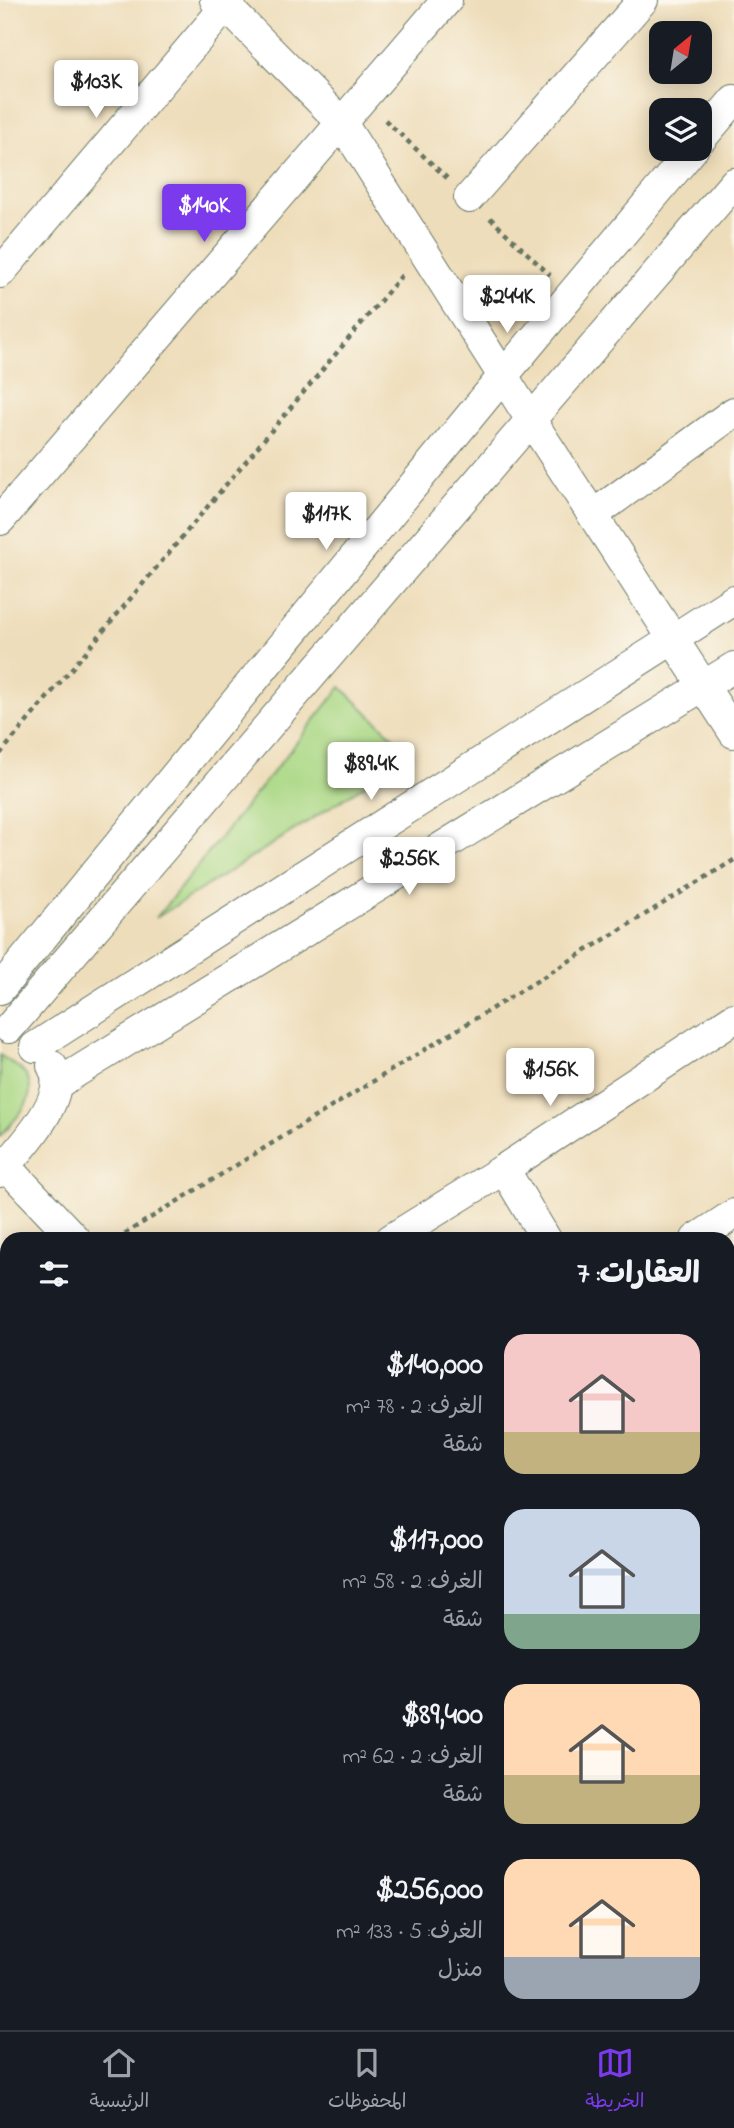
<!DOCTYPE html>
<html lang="ar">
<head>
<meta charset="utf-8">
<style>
	:root { --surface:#171b24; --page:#242831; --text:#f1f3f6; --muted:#9ea1a6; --line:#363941; --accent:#7c3aed }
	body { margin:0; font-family:"Indie Flower","Playpen Sans Arabic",sans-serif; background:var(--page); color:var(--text); direction:rtl; height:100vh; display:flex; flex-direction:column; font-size:26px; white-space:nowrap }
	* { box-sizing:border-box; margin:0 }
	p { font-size:23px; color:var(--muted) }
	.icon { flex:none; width:38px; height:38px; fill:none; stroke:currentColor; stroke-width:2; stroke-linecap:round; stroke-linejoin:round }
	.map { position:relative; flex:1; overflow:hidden; direction:ltr }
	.sheet { position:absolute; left:0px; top:1232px; width:735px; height:798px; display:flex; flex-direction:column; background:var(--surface); border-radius:21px 21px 0 0; box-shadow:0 4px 18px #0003; direction:rtl }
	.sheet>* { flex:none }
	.needle { width:46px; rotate:30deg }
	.fabs { position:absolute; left:649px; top:21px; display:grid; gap:14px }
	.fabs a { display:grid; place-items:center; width:63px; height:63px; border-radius:14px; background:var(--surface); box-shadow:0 4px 18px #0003; font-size:35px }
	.price { position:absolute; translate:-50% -60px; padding:0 16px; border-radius:7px; background:#fff; color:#222; font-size:23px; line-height:46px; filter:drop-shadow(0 2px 4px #0008) }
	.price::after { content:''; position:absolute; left:50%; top:42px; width:21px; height:16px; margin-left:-10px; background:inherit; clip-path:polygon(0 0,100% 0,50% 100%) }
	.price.selected { background:var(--accent); color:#fff }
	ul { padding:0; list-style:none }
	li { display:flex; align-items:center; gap:21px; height:175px; padding:0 35px }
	li span { display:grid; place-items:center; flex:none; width:196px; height:140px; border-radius:21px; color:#555 }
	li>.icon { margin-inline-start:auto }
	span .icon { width:84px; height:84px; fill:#fffc; stroke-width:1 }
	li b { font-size:30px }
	h2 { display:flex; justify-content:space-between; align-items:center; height:84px; padding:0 35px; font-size:30px }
	.tab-bar { display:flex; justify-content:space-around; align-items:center; height:98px; border-top:2px solid var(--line); background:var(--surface); font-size:19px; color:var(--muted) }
	.tab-bar a { display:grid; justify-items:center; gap:4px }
	.tab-bar .selected { color:var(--accent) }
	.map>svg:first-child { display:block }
	.green { fill:#aad885; stroke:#648a5c; stroke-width:2 }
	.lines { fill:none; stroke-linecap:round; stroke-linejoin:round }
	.minor-casing { stroke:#677563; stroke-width:32 }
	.path { stroke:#677563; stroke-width:4.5; stroke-dasharray:5 5; stroke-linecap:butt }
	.minor { stroke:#fff; stroke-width:30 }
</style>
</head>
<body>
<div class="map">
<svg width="734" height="2030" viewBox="0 0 734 2030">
	<rect width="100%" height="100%" fill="#fbf7ec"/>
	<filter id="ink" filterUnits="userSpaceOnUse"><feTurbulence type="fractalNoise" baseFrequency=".0143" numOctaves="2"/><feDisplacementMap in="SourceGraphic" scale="14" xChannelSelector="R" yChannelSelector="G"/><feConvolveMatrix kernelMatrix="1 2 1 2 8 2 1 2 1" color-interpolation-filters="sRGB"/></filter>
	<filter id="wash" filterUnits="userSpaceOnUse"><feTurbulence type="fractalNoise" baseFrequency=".00686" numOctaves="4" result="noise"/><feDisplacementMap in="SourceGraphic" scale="28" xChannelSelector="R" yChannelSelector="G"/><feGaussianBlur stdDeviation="1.57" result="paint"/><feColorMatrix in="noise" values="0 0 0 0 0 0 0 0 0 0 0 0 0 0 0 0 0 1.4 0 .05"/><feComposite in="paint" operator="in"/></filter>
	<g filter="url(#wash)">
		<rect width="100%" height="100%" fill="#eeddba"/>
		<g class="green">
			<path d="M 341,687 L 412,755 L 156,918 Z"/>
			<path d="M 0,1055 C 7,1060 21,1068 26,1075 C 40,1099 14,1120 0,1136 Z"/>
		</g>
	</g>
	<g filter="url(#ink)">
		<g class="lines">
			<defs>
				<g id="minor">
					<path d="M 215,0 L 226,6 L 342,123 L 531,420 L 734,733"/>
					<path d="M 700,140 L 734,100"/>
					<path d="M 469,198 L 643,0"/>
					<path d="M 0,273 L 231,0"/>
					<path d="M 593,515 L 734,412"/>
					<path d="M 0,520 L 447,0"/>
					<path d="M 0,989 L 503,376 L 693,149"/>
					<path d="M 9,1028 L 734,183"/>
					<path d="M 35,1047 L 734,600"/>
					<path d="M 57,1084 L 734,667"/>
					<path d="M 6,1166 L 75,1239"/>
					<path d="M 504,1169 L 546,1239"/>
					<path d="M 0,1172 C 20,1150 71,1096 52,1066"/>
					<path d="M 391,1239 L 504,1169 L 734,1018"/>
					<path d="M 696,1239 L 734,1214"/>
					<path d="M 728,1302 L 734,1312"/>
					<path d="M 0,1431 L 7,1439"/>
					<path d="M 0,1597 L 7,1588"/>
					<path d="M 0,1633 L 7,1645"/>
					<path d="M 728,1646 L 734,1656"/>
					<path d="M 0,1705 L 7,1701"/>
					<path d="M 728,1772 L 734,1769"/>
					<path d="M 0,1905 L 7,1905"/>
					<path d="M 728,1955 L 734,1951"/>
					<path d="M 0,1989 L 7,2004"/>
					<path d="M 16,2023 L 19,2030"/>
					<path d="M 518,2023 L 520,2030"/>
					<path d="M 608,2030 L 620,2023"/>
				</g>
			</defs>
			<use href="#minor" class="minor-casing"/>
			<g class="path">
				<path d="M 385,120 L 448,179"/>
				<path d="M 490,218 L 550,275"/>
				<path d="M 0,754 L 402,275"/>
				<path d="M 116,1239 L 734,860"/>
			</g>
			<use href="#minor" class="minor"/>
		</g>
	</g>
</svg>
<div class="fabs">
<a><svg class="needle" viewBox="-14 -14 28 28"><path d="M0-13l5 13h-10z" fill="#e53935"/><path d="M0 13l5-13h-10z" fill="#9ea1a6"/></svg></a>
<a><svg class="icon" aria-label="layers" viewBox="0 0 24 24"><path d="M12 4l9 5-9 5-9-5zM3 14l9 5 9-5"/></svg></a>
</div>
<b class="price" style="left:96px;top:120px">$103K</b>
<b class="price selected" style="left:204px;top:244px">$140K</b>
<b class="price" style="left:507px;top:335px">$244K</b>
<b class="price" style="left:326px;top:552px">$117K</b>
<b class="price" style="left:371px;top:802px">$89.4K</b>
<b class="price" style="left:409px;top:897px">$256K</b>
<b class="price" style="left:550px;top:1108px">$156K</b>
<section class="sheet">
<h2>العقارات: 7<svg class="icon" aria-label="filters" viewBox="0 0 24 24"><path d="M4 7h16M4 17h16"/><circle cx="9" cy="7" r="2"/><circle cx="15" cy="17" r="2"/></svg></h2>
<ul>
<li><span style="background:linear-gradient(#f6c9c9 70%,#c2b280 0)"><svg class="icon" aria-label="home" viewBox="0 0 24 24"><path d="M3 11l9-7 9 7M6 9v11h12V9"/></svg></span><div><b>$140,000</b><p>الغرف: 2 · 78 m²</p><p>شقة</p></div></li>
<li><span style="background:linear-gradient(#c9d6e8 75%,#7fa58c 0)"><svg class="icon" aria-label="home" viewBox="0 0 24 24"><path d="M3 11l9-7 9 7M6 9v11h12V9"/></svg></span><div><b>$117,000</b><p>الغرف: 2 · 58 m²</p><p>شقة</p></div></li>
<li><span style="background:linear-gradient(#ffd9b3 65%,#c2b280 0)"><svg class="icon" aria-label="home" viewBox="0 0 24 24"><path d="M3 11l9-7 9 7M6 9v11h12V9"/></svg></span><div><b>$89,400</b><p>الغرف: 2 · 62 m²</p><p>شقة</p></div></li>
<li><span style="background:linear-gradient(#ffd9b3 70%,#9aa5b1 0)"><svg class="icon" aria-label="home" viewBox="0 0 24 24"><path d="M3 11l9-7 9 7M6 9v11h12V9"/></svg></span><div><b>$256,000</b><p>الغرف: 5 · 133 m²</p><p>منزل</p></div></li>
</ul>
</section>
</div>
<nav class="tab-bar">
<a class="selected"><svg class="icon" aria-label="map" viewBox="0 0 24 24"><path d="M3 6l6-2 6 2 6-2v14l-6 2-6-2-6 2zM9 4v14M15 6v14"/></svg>الخريطة</a>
<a><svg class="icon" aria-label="saved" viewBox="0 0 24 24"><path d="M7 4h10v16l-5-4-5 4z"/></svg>المحفوظات</a>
<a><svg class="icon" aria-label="home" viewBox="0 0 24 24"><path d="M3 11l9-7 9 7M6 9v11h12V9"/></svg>الرئيسية</a>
</nav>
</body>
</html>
